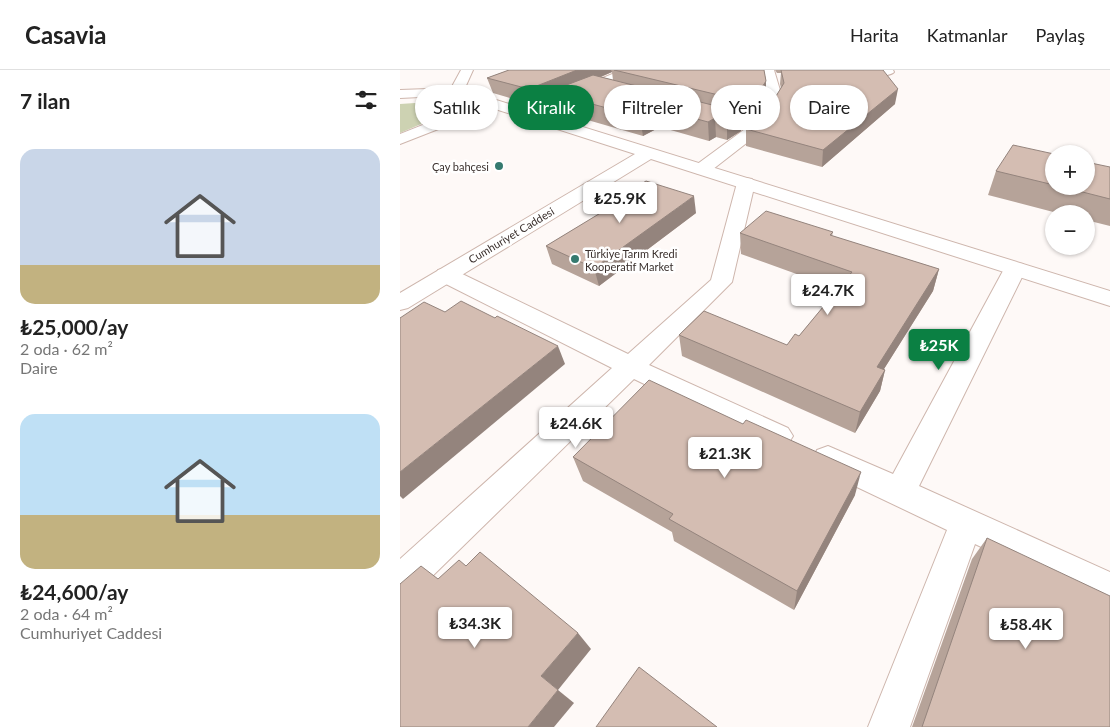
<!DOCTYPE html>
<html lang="tr">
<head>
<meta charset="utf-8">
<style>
	:root { --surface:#fff; --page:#f2f2f2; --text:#222; --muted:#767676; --line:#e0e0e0; --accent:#0b8043 }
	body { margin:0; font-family:Lato,sans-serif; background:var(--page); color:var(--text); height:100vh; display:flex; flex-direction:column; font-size:19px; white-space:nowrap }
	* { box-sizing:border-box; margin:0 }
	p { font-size:16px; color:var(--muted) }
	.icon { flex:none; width:28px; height:28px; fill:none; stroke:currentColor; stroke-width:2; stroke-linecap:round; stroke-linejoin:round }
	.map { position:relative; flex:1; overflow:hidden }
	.sheet { display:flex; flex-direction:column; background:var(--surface); width:400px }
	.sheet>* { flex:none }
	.guide { position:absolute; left:15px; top:15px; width:475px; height:45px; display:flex; gap:10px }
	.controls { position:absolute; left:645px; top:75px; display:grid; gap:10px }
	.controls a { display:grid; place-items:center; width:50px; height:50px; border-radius:50%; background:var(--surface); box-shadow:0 1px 4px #0004; font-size:25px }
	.price { position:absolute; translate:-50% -42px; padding:0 11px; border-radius:5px; background:#fff; color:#222; font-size:16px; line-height:32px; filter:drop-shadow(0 1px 2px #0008) }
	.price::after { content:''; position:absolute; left:50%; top:30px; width:15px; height:11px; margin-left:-8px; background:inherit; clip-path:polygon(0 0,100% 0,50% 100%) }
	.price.active { background:var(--accent); color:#fff }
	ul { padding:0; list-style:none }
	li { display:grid; align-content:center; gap:10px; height:265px; padding:0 20px }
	li span { display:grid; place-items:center; height:155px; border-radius:15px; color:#555 }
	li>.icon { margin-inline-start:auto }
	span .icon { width:90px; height:90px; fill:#fffc; stroke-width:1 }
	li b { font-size:21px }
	h2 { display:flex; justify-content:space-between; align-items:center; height:60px; padding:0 20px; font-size:21px }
	.pill { padding:0 18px; border-radius:22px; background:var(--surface); box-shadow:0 1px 4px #0004; font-size:18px; line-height:45px }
	.pill.active { background:var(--accent); color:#fff }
	header { display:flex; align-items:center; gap:30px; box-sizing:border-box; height:70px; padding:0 25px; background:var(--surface); border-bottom:1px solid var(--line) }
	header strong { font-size:24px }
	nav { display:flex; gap:28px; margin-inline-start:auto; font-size:18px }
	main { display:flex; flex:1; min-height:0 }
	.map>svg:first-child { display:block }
	.green { fill:#cdd2b2 }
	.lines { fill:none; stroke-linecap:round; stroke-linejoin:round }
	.minor-casing { stroke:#ceb6ad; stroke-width:2 }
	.tertiary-casing { stroke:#ceb6ad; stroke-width:2 }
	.minor { fill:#fff; fill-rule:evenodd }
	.tertiary { fill:#fff; fill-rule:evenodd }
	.wall { fill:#b6a399; fill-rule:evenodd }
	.shaded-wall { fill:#94847d }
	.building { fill:#d4bdb2; stroke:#94847d }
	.poi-dot { fill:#357a6f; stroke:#fff; stroke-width:2 }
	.labels { text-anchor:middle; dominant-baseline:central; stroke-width:5; stroke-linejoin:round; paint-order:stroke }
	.far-poi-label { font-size:11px; fill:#3a302d; stroke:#fff; text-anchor:end }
	.far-street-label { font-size:11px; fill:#3a302d; stroke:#fff }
</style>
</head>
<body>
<header>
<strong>Casavia</strong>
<nav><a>Harita</a><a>Katmanlar</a><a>Paylaş</a></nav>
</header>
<main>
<section class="sheet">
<h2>7 ilan<svg class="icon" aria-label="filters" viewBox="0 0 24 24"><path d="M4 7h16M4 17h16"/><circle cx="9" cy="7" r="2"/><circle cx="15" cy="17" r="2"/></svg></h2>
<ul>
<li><span style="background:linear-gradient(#c9d6e8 75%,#c2b280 0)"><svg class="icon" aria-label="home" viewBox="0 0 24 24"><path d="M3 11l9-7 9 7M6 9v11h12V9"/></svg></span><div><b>₺25,000/ay</b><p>2 oda · 62 m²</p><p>Daire</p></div></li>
<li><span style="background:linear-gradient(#bfe0f5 65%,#c2b280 0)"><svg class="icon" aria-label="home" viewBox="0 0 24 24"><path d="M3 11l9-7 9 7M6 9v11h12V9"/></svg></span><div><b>₺24,600/ay</b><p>2 oda · 64 m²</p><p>Cumhuriyet Caddesi</p></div></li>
</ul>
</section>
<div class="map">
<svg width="710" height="657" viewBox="0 0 710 657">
	<rect width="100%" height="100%" fill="#fef9f7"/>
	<path class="green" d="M 30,32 L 47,37 L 47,43 L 0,63 L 0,34 Z"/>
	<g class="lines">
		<defs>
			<g id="minor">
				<path d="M 222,0 L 239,0 L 237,3 L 133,47 L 123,47 L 121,44 L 123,41 Z"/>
				<path d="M 362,0 L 374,0 L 382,27 L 362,61 L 308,103 L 302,104 L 296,103 L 293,99 L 296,95 L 345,59 L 299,47 L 297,44 L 299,41 L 304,40 L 353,52 L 368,27 Z"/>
				<path d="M 450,0 L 493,0 L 494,2 C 489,8 446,10 441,4 L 442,1 Z"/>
				<path d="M 56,18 L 63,22 L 61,25 L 0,28 L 0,20 Z"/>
				<path d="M 346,108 L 352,109 L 355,113 L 332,212 L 249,295 L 388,358 L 393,366 L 388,374 L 378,378 L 368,374 L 234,309 L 13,525 L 0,531 L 0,489 L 212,298 L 38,210 L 35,205 L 38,200 L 46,198 L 54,200 L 228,284 L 311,210 L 337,113 L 340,109 Z"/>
				<path d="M 615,193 L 623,194 L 626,199 L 519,416 L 710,502 L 710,538 L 575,474 L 510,657 L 468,657 L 547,460 L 417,398 L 413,389 L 417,380 L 428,376 L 493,404 L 604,199 L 607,194 Z"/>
			</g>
			<path id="tertiary" d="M 61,0 L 73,0 L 64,20 L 710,221 L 710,236 L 251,89 L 8,238 L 0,240 L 0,223 L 235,84 L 92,38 L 0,74 L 0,64 L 78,33 L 51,25 L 49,22 Z"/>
		</defs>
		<use href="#minor" class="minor-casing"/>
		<use href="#tertiary" class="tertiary-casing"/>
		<use href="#minor" class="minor"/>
		<use href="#tertiary" class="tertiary"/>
	</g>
	<g class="wall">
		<path d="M 109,0 L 364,0 L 366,11 L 366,27 L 352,50 L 340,47 L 341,61 L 327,70 L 316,67 L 309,71 L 260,57 L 243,66 L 153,40 L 150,28 L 133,35 L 93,23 L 87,8 ZM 212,2 L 213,10 L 201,7 Z"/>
		<path d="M 375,0 L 483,0 L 495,34 L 422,97 L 346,76 L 346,59 L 364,46 L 381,18 L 380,14 L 381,3 L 377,3 Z"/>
		<path d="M 654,84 L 654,116 L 686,116 L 710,97 L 710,156 L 686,150 L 686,144 L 661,144 L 588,125 L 596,101 Z"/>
		<path d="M 209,135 L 296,143 L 199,216 L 152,194 L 146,176 L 209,138 Z"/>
		<path d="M 433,162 L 432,166 L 539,199 L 533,221 L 484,299 L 485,300 L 480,321 L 455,363 L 282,286 L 279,265 L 387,275 L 399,266 L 438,219 L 341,184 L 340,163 Z"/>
		<path d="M 173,387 L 455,425 L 394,540 L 274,471 L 272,462 L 183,411 Z"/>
		<path d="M 587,468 L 710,657 L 512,657 L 572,489 Z"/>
	</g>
	<g class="shaded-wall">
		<path d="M 177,0 L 211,0 L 212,2 L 157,25 L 148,22 L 150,28 L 133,35 L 129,19 Z"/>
		<path d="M 366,11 L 366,27 L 352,50 L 352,33 Z"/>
		<path d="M 498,19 L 495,34 L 422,97 L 423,80 Z"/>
		<path d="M 257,38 L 260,57 L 243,66 L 240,47 Z"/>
		<path d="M 340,42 L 341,61 L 327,70 L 327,51 Z"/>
		<path d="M 315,48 L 316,67 L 309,71 L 308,52 Z"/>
		<path d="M 294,126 L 296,143 L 199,216 L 194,198 Z"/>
		<path d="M 539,199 L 533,221 L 472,318 L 477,297 Z"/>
		<path d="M 158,276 L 165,294 L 3,429 L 0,426 L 0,402 Z"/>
		<path d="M 485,300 L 480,321 L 455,363 L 460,342 Z"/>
		<path d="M 461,402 L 455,425 L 394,540 L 397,521 Z"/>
		<path d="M 178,563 L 191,579 L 158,620 L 141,606 Z"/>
		<path d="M 158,620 L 174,633 L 154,657 L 128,657 Z"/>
	</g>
	<g class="building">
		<path d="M 109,0 L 177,0 L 129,19 L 87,8 Z"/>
		<path d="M 214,0 L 364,0 L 366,11 L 352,33 Z"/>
		<path d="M 381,0 L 483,0 L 498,19 L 423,80 L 346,59 L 364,46 L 384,13 Z"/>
		<path d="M 193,5 L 340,42 L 327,51 L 315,48 L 308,52 L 257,38 L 240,47 L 148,22 Z"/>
		<path d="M 613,75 L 654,84 L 654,115 L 596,101 Z"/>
		<path d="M 686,92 L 710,97 L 710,129 L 659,116 L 686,116 Z"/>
		<path d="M 246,111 L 294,126 L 194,198 L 146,176 L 212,136 L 209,135 Z"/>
		<path d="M 366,141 L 433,162 L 430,165 L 539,199 L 477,297 L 485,300 L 460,342 L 279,265 L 304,241 L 387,275 L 395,264 L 399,266 L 452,202 L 340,163 Z"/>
		<path d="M 61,231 L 95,248 L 97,246 L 158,276 L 0,402 L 0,248 L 24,232 L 45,242 Z"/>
		<path d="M 249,310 L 343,354 L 346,350 L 461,402 L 397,521 L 269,449 L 273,444 L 173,387 Z"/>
		<path d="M 587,468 L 710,526 L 710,657 L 522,657 Z"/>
		<path d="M 80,482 L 178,563 L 141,606 L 158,620 L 128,657 L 0,657 L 0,514 L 21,496 L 38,509 L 59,490 L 66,496 Z"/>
		<path d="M 239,597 L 317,657 L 196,657 Z"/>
	</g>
	<g class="poi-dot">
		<circle cx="99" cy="96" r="5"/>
		<circle cx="175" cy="189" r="5"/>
	</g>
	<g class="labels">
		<g class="far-poi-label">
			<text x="89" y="96">Çay bahçesi</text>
			<text x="185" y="183" text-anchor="start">Türkiye Tarım Kredi<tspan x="185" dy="13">Kooperatif Market</tspan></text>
		</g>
		<g class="far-street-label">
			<text transform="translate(111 165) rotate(-31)">Cumhuriyet Caddesi</text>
		</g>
	</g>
</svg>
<div class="controls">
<a>+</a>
<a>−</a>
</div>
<b class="price" style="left:220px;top:154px">₺25.9K</b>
<b class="price" style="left:428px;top:246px">₺24.7K</b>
<b class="price active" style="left:539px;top:301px">₺25K</b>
<b class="price" style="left:176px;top:379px">₺24.6K</b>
<b class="price" style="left:325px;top:409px">₺21.3K</b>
<b class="price" style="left:75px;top:579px">₺34.3K</b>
<b class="price" style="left:626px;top:580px">₺58.4K</b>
<div class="guide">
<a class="pill">Satılık</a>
<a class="pill active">Kiralık</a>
<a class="pill">Filtreler</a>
<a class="pill">Yeni</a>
<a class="pill">Daire</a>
</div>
</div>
</main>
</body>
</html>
